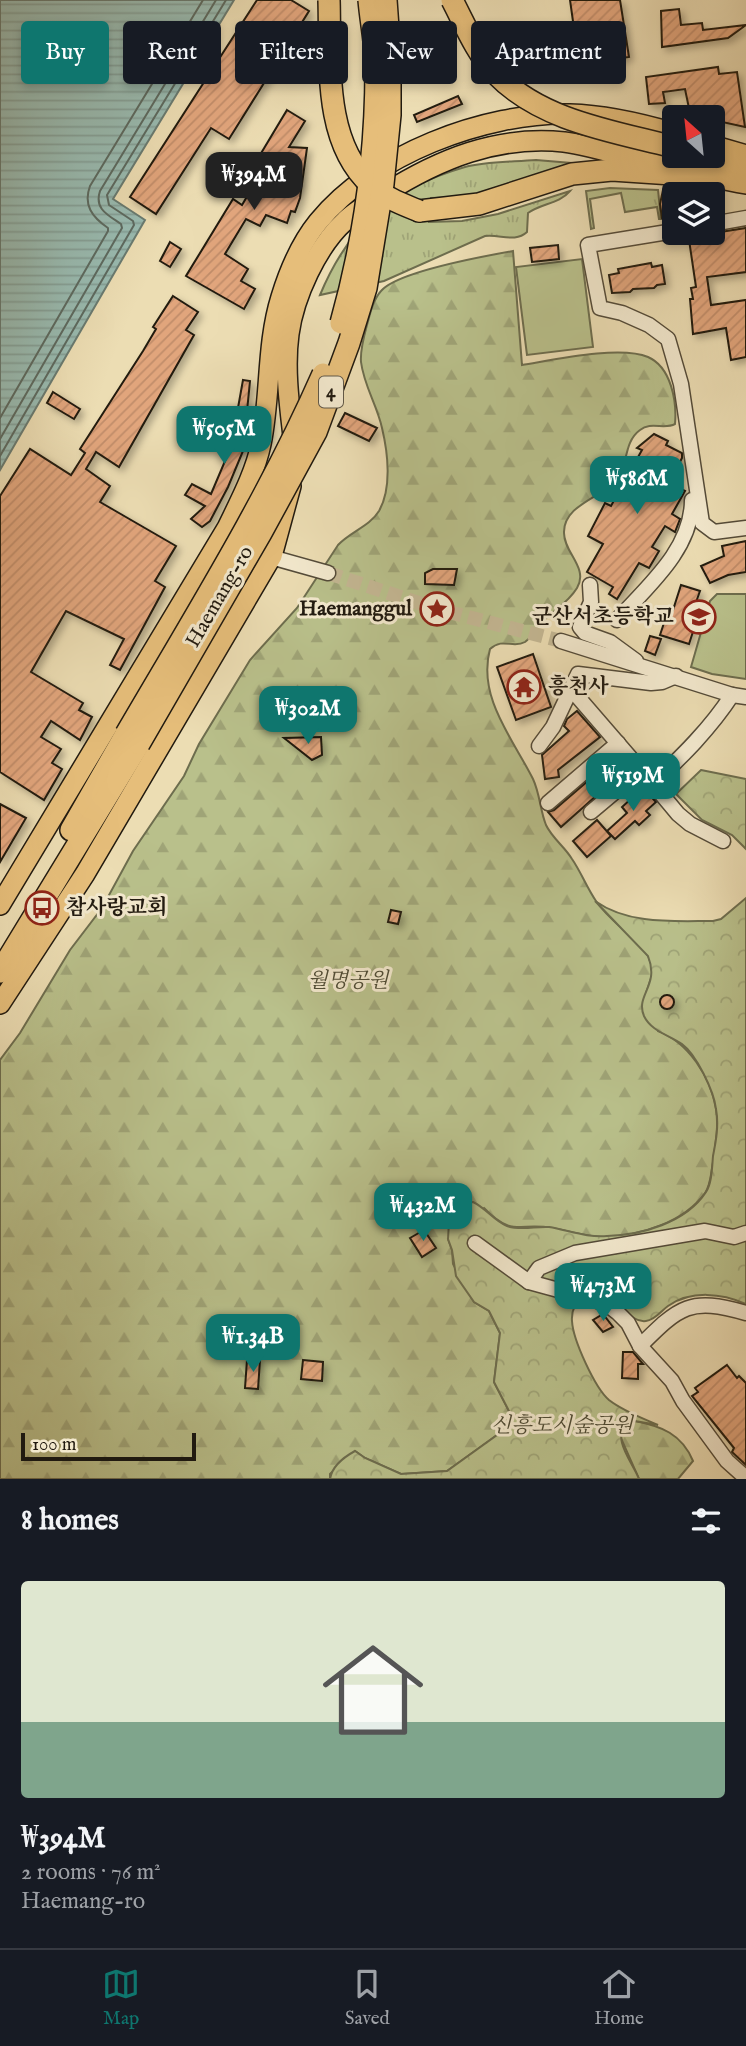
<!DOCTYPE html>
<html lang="en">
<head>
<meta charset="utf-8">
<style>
	:root { --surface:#171b24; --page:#20242c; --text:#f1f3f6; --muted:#9ea1a6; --line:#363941; --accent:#0f766e }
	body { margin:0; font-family:"IM FELL English","Noto Serif KR",serif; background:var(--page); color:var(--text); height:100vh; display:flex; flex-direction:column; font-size:26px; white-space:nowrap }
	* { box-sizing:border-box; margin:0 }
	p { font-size:23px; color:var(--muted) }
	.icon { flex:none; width:38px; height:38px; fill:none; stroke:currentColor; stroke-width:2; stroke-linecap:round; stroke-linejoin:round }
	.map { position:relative; height:1479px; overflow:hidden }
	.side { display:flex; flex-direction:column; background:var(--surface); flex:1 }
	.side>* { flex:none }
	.hud { position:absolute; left:21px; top:21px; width:705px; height:63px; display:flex; gap:14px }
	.needle { width:46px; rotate:333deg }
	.tools { position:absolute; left:662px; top:105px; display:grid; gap:14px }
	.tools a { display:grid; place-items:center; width:63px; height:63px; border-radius:7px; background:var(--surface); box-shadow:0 4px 10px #0003; font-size:35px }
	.scale { position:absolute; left:21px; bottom:18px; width:175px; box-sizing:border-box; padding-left:7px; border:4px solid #211a10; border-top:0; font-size:19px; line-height:24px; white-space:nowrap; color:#211a10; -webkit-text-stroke:5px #f3e9ce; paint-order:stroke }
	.price { position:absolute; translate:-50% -60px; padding:0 16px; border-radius:14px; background:var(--accent); color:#fff; font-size:23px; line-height:46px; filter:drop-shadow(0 2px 4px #0008) }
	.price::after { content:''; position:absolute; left:50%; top:42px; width:21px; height:16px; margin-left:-10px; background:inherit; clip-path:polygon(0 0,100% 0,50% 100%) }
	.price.on { background:#222; color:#fff }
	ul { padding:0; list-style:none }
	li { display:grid; align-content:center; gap:14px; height:371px; padding:0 21px }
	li+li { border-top:2px solid var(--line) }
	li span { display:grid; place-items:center; height:217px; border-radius:7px; color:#555 }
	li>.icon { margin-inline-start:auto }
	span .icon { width:126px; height:126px; fill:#fffc; stroke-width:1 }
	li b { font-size:30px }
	h2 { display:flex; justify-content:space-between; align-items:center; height:84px; padding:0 21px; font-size:30px }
	.tag { padding:0 24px; border-radius:7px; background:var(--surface); box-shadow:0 4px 10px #0003; font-size:24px; line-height:63px }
	.tag.on { background:var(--accent); color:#fff }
	.tabs { display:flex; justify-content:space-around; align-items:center; height:98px; border-top:2px solid var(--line); background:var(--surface); font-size:19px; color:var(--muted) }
	.tabs a { display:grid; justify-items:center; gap:4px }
	.tabs .on { color:var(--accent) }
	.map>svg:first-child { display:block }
	.grass { fill:url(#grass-tufts); stroke:#6d6d4e; stroke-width:2 }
	.forest { fill:url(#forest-firs); stroke:#6d6d4e; stroke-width:2 }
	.park { fill:url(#park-crowns); stroke:#6d6d4e; stroke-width:2 }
	.pitch { fill:#b9c08b; stroke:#6d6d4e; stroke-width:2 }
	.water { fill:url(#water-rules); stroke:#697b71; stroke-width:2 }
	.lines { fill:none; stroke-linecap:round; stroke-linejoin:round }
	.shore { stroke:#5d6a60; stroke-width:2 }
	.building { fill:url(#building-hatch); stroke:#211a10; stroke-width:2; filter:url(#shadow) }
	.minor-tunnel { stroke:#c3b692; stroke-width:14; stroke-dasharray:14 7; stroke-linecap:butt }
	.minor-casing { stroke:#544b39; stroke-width:17 }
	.major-casing { stroke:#211a10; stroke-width:22 }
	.highway-casing { stroke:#211a10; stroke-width:24 }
	.minor { stroke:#f3e9ce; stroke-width:14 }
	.major { stroke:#e6be7a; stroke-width:19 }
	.highway { stroke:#e6be7a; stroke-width:21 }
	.highway-bridge-casing { stroke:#211a10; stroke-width:24; stroke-linecap:butt }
	.highway-bridge { stroke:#e6be7a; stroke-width:21 }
	.labels { text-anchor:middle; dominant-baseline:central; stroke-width:6; stroke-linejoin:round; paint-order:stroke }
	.shield { fill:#f3e9ce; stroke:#605849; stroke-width:2 }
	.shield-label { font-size:19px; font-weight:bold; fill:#211a10 }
	.street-label { font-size:21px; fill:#211a10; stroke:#f3e9ce }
	.poi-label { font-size:21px; font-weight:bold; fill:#211a10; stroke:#f3e9ce; text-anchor:end }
	.park-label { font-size:21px; font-style:italic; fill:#4f4c35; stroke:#f3e9ce }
</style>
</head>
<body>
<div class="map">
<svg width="746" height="1479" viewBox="0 0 746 1479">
	<defs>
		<pattern id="grass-tufts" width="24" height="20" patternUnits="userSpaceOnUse" patternTransform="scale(1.75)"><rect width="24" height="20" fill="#b9c08b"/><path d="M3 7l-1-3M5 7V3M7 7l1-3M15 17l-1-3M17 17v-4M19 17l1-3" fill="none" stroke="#9fa477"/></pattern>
		<pattern id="forest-firs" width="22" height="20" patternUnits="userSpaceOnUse" patternTransform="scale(1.75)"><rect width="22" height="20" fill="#b9c08b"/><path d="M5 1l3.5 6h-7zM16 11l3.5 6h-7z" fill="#9fa477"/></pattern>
		<pattern id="park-crowns" width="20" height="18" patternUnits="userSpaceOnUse" patternTransform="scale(1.75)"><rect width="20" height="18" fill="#b9c08b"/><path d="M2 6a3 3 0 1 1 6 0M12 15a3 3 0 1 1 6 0" fill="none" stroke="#9fa477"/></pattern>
		<pattern id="water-rules" width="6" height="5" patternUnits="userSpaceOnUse" patternTransform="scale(1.75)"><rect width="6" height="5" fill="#99bbb1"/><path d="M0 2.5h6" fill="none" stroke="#84a097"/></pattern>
		<pattern id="building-hatch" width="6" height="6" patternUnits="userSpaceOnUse" patternTransform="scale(1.75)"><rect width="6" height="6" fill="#e1a57c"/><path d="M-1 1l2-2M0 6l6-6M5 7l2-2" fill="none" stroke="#c18d6a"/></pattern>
		<filter id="shadow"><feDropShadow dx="4" dy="4" stdDeviation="3.5" flood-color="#0004"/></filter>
	</defs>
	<rect width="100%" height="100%" fill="#ecddb3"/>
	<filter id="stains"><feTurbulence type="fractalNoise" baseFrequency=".00286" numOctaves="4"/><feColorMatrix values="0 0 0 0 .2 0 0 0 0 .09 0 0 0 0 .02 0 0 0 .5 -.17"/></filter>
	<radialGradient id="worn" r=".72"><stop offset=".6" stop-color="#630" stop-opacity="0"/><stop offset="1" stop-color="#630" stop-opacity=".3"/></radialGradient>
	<g class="grass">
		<path d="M 536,160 L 572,163 L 467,197 L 431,198 L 429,222 L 462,221 L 498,214 L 570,191 C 559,204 542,203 528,213 L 527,232 C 515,243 500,234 485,236 L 384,281 L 320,295 C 349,225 392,188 465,167 C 487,161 513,162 536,160 Z"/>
		<path d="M 610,188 L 658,190 L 661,219 L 659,219 L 657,207 L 625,212 L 621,193 L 590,199 L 594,228 L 591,229 L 586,191 Z"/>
	</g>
	<g class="forest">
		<path d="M 513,251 L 522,365 C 553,360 620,345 648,357 C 671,367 677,401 675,424 C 664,430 651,421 640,430 C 622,443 629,469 615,482 C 599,498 563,506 564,533 C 564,553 589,568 577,588 C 568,603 554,610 542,622 C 536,628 532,637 525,642 C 513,649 503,637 490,649 C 477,697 513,739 533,779 C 540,794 540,810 546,825 C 552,838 565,847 572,859 C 581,872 587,888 596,901 C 610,922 634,935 648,956 L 652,967 L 652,975 L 646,993 L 658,1031 C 688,1042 711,1077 716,1109 C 719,1127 715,1145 713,1162 C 711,1172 711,1185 705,1193 C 684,1222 640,1236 605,1237 C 587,1237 569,1231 552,1228 C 519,1222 513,1238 484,1208 L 448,1239 L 452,1250 L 453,1264 L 474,1302 L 489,1311 L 500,1333 L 494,1382 L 510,1413 L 507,1422 L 497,1435 L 447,1471 L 401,1474 L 365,1458 L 355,1451 L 330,1474 L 330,1479 L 0,1479 L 0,1060 L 20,1033 L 70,950 L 102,908 L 133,851 L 184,776 L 199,744 L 250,660 L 297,608 L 338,545 C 350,532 370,526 379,511 C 392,488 388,453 382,428 C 377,405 364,386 361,362 C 360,350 364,336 367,325 C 370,314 373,300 381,291 C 398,271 485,256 513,251 Z"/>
		<path d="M 635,1421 C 661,1426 682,1434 693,1461 L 678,1479 L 639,1479 L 620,1436 L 620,1429 L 626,1422 Z"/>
	</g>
	<g class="park">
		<path d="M 701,770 L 746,779 L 746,849 L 732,835 L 702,820 L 676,794 Z"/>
		<path d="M 746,898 L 746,1304 C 722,1293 691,1290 668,1306 C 661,1311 655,1320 646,1321 C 631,1323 622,1304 610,1298 C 602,1294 593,1293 584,1292 C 577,1301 571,1309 572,1321 C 573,1340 595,1388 609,1400 C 623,1411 642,1418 658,1425 L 635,1421 L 626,1422 C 612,1440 632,1461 639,1479 L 330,1479 C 332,1466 344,1457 355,1451 L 365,1458 L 401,1474 L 447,1471 L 497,1435 L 507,1422 L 510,1413 L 494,1382 L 500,1333 L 489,1311 L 474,1302 L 456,1276 L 452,1250 L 448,1239 L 449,1222 L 454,1210 L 462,1203 L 473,1202 C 486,1208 494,1221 507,1226 C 520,1231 536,1226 549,1227 C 568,1230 587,1238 607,1236 C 641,1235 686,1223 706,1192 C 712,1183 712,1167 713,1156 C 716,1141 719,1125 716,1109 C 714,1091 696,1054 682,1044 C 669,1035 651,1031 644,1016 C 635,995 660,986 648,956 L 595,901 C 629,925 674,921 713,921 L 721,919 Z"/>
	</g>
	<g class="pitch">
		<path d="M 582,259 L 593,347 L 527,355 L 516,267 Z"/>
		<path d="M 717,594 L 746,594 L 746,679 L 712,674 L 691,667 L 710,601 Z"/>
	</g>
	<path class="water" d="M 0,0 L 234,0 L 113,199 L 145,220 L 0,470 Z"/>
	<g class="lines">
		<g class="shore">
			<path d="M 0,418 L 108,231 L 108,228 C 92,217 83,205 90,186 L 203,0"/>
			<path d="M 0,439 L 122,228 L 121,224 C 108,215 94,209 100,191 L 216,0"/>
			<path d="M 0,456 L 134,225 L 133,221 L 109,205 L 107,195 L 226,0"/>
		</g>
	</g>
	<g class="building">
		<path d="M 257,0 L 291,0 L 309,11 L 229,139 L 211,128 L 156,214 L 130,197 Z"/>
		<path d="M 570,0 L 620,0 L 629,57 L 579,64 Z"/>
		<path d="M 679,9 L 681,25 L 702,23 L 703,30 L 746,25 L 728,38 L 662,47 L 661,11 Z"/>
		<path d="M 718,67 L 719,74 L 737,72 L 745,127 L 713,120 L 711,109 L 690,113 L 685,89 L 663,92 L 665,103 L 649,104 L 646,77 Z"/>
		<path d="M 458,96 L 462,104 L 417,122 L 414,115 Z"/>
		<path d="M 287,110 L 305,121 L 289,147 L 307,148 L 300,198 L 295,212 L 291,211 L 287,223 L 266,215 L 260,226 L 246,219 L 225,254 L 248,269 L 241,281 L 255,289 L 244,309 L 186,276 L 233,199 L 242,205 L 262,171 L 254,165 Z"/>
		<path d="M 663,190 L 674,193 L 674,216 L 662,218 L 660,204 Z"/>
		<path d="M 746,228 L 746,272 L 707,277 L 711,305 L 746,300 L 746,357 L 731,360 L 726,328 L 693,334 L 690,299 L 693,299 L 691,288 L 696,287 L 688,233 L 714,233 Z"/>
		<path d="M 170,242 L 181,249 L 170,267 L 160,261 Z"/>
		<path d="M 558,245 L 559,259 L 532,262 L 530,248 Z"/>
		<path d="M 651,263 L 652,267 L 662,265 L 665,284 L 657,285 L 654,288 L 633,289 L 630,292 L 612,293 L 609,275 L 619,273 L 618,269 Z"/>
		<path d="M 173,296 L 198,312 L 186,330 L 194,335 L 119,467 L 96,452 L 86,469 L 110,486 L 100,502 L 176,546 L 155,581 L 165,587 L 120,670 L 110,665 L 124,639 L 66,611 L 31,672 L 83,703 L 79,710 L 92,717 L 80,740 L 51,721 L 41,737 L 61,749 L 52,763 L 62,769 L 44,800 L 0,772 L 0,496 L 30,449 L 71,475 L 85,453 L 80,449 L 143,351 L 156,329 L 153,327 Z"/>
		<path d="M 243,380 L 250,381 L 243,451 L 228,487 L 210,521 L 202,527 L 191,519 L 205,506 L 185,495 L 192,484 L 211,494 L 231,447 Z"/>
		<path d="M 53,392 L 80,409 L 74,419 L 47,403 Z"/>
		<path d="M 345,413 L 377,428 L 369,441 L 338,426 Z"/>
		<path d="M 654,434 L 668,441 L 666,445 L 682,453 L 682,458 L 669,483 L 685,491 L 672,514 L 680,519 L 675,532 L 665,526 L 652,547 L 659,551 L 649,568 L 639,563 L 617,599 L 609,594 L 613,587 L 587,572 L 603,544 L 588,536 L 605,503 L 611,506 L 628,475 L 642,450 L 637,448 Z"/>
		<path d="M 746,541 L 746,572 L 728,575 L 710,583 L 701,566 L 724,556 L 722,546 Z"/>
		<path d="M 433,569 L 457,569 L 454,585 L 425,584 L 425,573 Z"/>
		<path d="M 681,585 L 700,591 L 695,605 L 701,607 L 689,644 L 660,635 L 669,608 L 673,610 Z"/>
		<path d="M 650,636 L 661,639 L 655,655 L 645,651 Z"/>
		<path d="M 533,654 L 551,707 L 516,720 L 497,667 Z"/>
		<path d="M 577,711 L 600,737 L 558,770 L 559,777 L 545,779 L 542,755 L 569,731 L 564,726 L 567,719 Z"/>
		<path d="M 321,737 L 322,755 L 312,760 L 284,738 Z"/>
		<path d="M 603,768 L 614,780 L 561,827 L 548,812 L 554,810 Z"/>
		<path d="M 643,788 L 656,802 L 646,811 L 650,815 L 639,825 L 635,821 L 615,839 L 607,831 L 627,813 L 622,807 Z"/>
		<path d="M 0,804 L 26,818 L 0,862 Z"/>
		<path d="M 597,820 L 611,836 L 587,857 L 573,841 Z"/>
		<path d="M 391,910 L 401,912 L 398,924 L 388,922 Z"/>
		<circle cx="667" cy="1002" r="7"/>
		<path d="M 424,1230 L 436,1248 L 422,1257 L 410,1238 Z"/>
		<path d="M 603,1314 L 613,1327 L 603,1332 L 593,1320 Z"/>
		<path d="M 623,1352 L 633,1352 L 643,1364 L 638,1364 L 638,1379 L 622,1378 Z"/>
		<path d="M 247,1360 L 260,1360 L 258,1389 L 245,1388 Z"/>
		<path d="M 303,1360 L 323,1362 L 322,1381 L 301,1379 Z"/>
		<path d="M 727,1365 L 737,1378 L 739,1376 L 746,1383 L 746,1465 L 732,1452 L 734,1448 L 692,1396 L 698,1392 L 695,1388 Z"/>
	</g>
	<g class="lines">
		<path class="minor-tunnel" d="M 328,573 L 437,609 L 561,641"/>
		<defs>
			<g id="minor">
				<path d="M 712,224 L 746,218"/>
				<path d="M 674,231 L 588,245 L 600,308 L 622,313 L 649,325 L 668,339 L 681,384 L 702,523 L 714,532 L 746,528"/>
				<path d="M 242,549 L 328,573"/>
				<path d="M 590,585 L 591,602 L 580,627 L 585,633 L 610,642 L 636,661"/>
				<path d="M 617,620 C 648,586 692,549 692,500"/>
				<path d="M 561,641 L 732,695 L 746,697"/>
				<path d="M 676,676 L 662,682 L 651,683 L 578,674 L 571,689 L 653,784 C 682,756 710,729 732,695"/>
				<path d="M 539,746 L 553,727 L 571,689"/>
				<path d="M 653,784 L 678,814 L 690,824 L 723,841"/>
				<path d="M 548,803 L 618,743"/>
				<path d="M 591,812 L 641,770"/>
				<path d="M 475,1243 L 529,1282 L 595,1300 L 609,1306 L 618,1313 L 628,1323 L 640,1346 L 672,1381 L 683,1401 L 727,1461 L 746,1478"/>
				<path d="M 529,1282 L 539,1268 L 575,1253 L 705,1231 L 734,1237 L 746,1233"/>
				<path d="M 640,1346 C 680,1306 690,1297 746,1313"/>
			</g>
			<g id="major">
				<path d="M 712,145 L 746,155"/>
				<path d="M 294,445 C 290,409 284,370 289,334 C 294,297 317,246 345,221 C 356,210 371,202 384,194 C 439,159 498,135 564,142 C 587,145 610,152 632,158 C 670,167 707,177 746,184"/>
				<path d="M 0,905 L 227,528 C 240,501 255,473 261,444 C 271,396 266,345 281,297 C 289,271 301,243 318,222 C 372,155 485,112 570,114 C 606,115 640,123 674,133"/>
				<path d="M 0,1004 L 85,874 L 272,556 L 291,486"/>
			</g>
			<g id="highway">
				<path d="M 708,156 L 746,165"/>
				<path d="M 419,211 L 479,204 L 572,174 L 612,170 L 702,176"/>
				<path d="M 71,830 L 126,734"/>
				<path d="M 0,972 L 139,744"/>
			</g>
		</defs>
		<use href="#minor" class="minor-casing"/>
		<use href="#major" class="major-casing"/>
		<use href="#highway" class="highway-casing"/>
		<use href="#minor" class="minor"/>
		<use href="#major" class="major"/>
		<use href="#highway" class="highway"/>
		<defs>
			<g id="highway-bridge">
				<path d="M 329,0 C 331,60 322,141 371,185 C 385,198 402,204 419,211"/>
				<path d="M 452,0 C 465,25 477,54 496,74 C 540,120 611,131 670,146"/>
				<path d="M 341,323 C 364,241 376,155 376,69 C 376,46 371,23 369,0"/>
				<path d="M 126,734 C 195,616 268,499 323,374"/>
				<path d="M 139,744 L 261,533 L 316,432 L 349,343 L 366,288 L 383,184 L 390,115 L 390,56 L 386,0"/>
			</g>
		</defs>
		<use href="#highway-bridge" class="highway-bridge-casing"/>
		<use href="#highway-bridge" class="highway-bridge"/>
	</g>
	<defs>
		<symbol id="sight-ring" viewBox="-11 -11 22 22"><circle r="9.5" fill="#f3e9ce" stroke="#8f2418" stroke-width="1.5"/><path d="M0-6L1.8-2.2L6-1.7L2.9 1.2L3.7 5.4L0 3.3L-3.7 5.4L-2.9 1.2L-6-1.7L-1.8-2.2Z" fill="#8f2418"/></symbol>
		<symbol id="school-ring" viewBox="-11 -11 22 22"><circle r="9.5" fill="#f3e9ce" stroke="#8f2418" stroke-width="1.5"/><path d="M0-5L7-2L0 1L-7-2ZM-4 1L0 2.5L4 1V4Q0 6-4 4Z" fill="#8f2418"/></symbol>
		<symbol id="temple-ring" viewBox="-11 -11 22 22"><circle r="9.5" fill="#f3e9ce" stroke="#8f2418" stroke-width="1.5"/><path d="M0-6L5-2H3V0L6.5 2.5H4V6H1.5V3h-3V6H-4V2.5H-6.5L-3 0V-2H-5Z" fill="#8f2418"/></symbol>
		<symbol id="bus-ring" viewBox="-11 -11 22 22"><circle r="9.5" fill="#f3e9ce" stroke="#8f2418" stroke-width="1.5"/><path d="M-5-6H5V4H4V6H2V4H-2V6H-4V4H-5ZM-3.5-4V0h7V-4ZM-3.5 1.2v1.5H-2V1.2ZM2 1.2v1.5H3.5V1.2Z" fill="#8f2418"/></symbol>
	</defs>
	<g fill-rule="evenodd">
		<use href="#sight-ring" x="418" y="590" width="38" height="38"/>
		<use href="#school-ring" x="680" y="598" width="38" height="38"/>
		<use href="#temple-ring" x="505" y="668" width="38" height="38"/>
		<use href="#bus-ring" x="23" y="889" width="38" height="38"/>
	</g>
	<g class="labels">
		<rect class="shield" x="319" y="376.5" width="24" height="31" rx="5"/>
		<g class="shield-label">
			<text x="331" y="392">4</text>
		</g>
		<g class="street-label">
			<text transform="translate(220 597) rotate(-60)">Haemang-ro</text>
		</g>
		<g class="poi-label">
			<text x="412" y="609">Haemanggul</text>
			<text x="674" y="617">군산서초등학교</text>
			<text x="548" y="687" text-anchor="start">흥천사</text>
			<text x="66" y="908" text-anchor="start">참사랑교회</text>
		</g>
		<g class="park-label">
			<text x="348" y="981">월명공원</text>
			<text x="562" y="1426">신흥도시숲공원</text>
		</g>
	</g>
	<rect width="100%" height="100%" filter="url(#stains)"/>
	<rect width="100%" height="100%" fill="url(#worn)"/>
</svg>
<div class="tools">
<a><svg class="needle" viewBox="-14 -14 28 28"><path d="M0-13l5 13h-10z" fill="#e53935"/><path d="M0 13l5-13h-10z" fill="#9ea1a6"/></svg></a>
<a><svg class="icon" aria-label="layers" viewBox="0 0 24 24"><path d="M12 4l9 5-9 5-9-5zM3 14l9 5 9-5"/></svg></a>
</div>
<div class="scale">100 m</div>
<b class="price on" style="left:254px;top:212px">₩394M</b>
<b class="price" style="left:224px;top:466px">₩505M</b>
<b class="price" style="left:637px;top:516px">₩586M</b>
<b class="price" style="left:308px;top:746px">₩302M</b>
<b class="price" style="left:633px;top:813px">₩519M</b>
<b class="price" style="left:423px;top:1243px">₩432M</b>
<b class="price" style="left:603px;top:1323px">₩473M</b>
<b class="price" style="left:253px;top:1374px">₩1.34B</b>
<div class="hud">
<a class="tag on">Buy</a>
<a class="tag">Rent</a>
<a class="tag">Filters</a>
<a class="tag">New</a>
<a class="tag">Apartment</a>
</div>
</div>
<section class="side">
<h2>8 homes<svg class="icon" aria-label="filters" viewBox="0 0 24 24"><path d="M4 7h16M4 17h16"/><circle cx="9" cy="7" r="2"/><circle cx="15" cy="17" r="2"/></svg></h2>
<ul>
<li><span style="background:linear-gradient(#dfe7d0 65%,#7fa58c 0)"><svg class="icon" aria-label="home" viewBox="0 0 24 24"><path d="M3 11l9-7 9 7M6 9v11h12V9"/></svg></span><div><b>₩394M</b><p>2 rooms · 76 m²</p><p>Haemang-ro</p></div></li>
</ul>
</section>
<nav class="tabs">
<a class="on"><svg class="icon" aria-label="map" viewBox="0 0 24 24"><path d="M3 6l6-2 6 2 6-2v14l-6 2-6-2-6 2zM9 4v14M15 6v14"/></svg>Map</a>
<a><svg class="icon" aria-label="saved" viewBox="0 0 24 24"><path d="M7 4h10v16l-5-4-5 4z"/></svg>Saved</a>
<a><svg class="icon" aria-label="home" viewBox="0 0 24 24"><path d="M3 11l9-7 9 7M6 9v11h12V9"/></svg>Home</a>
</nav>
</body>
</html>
